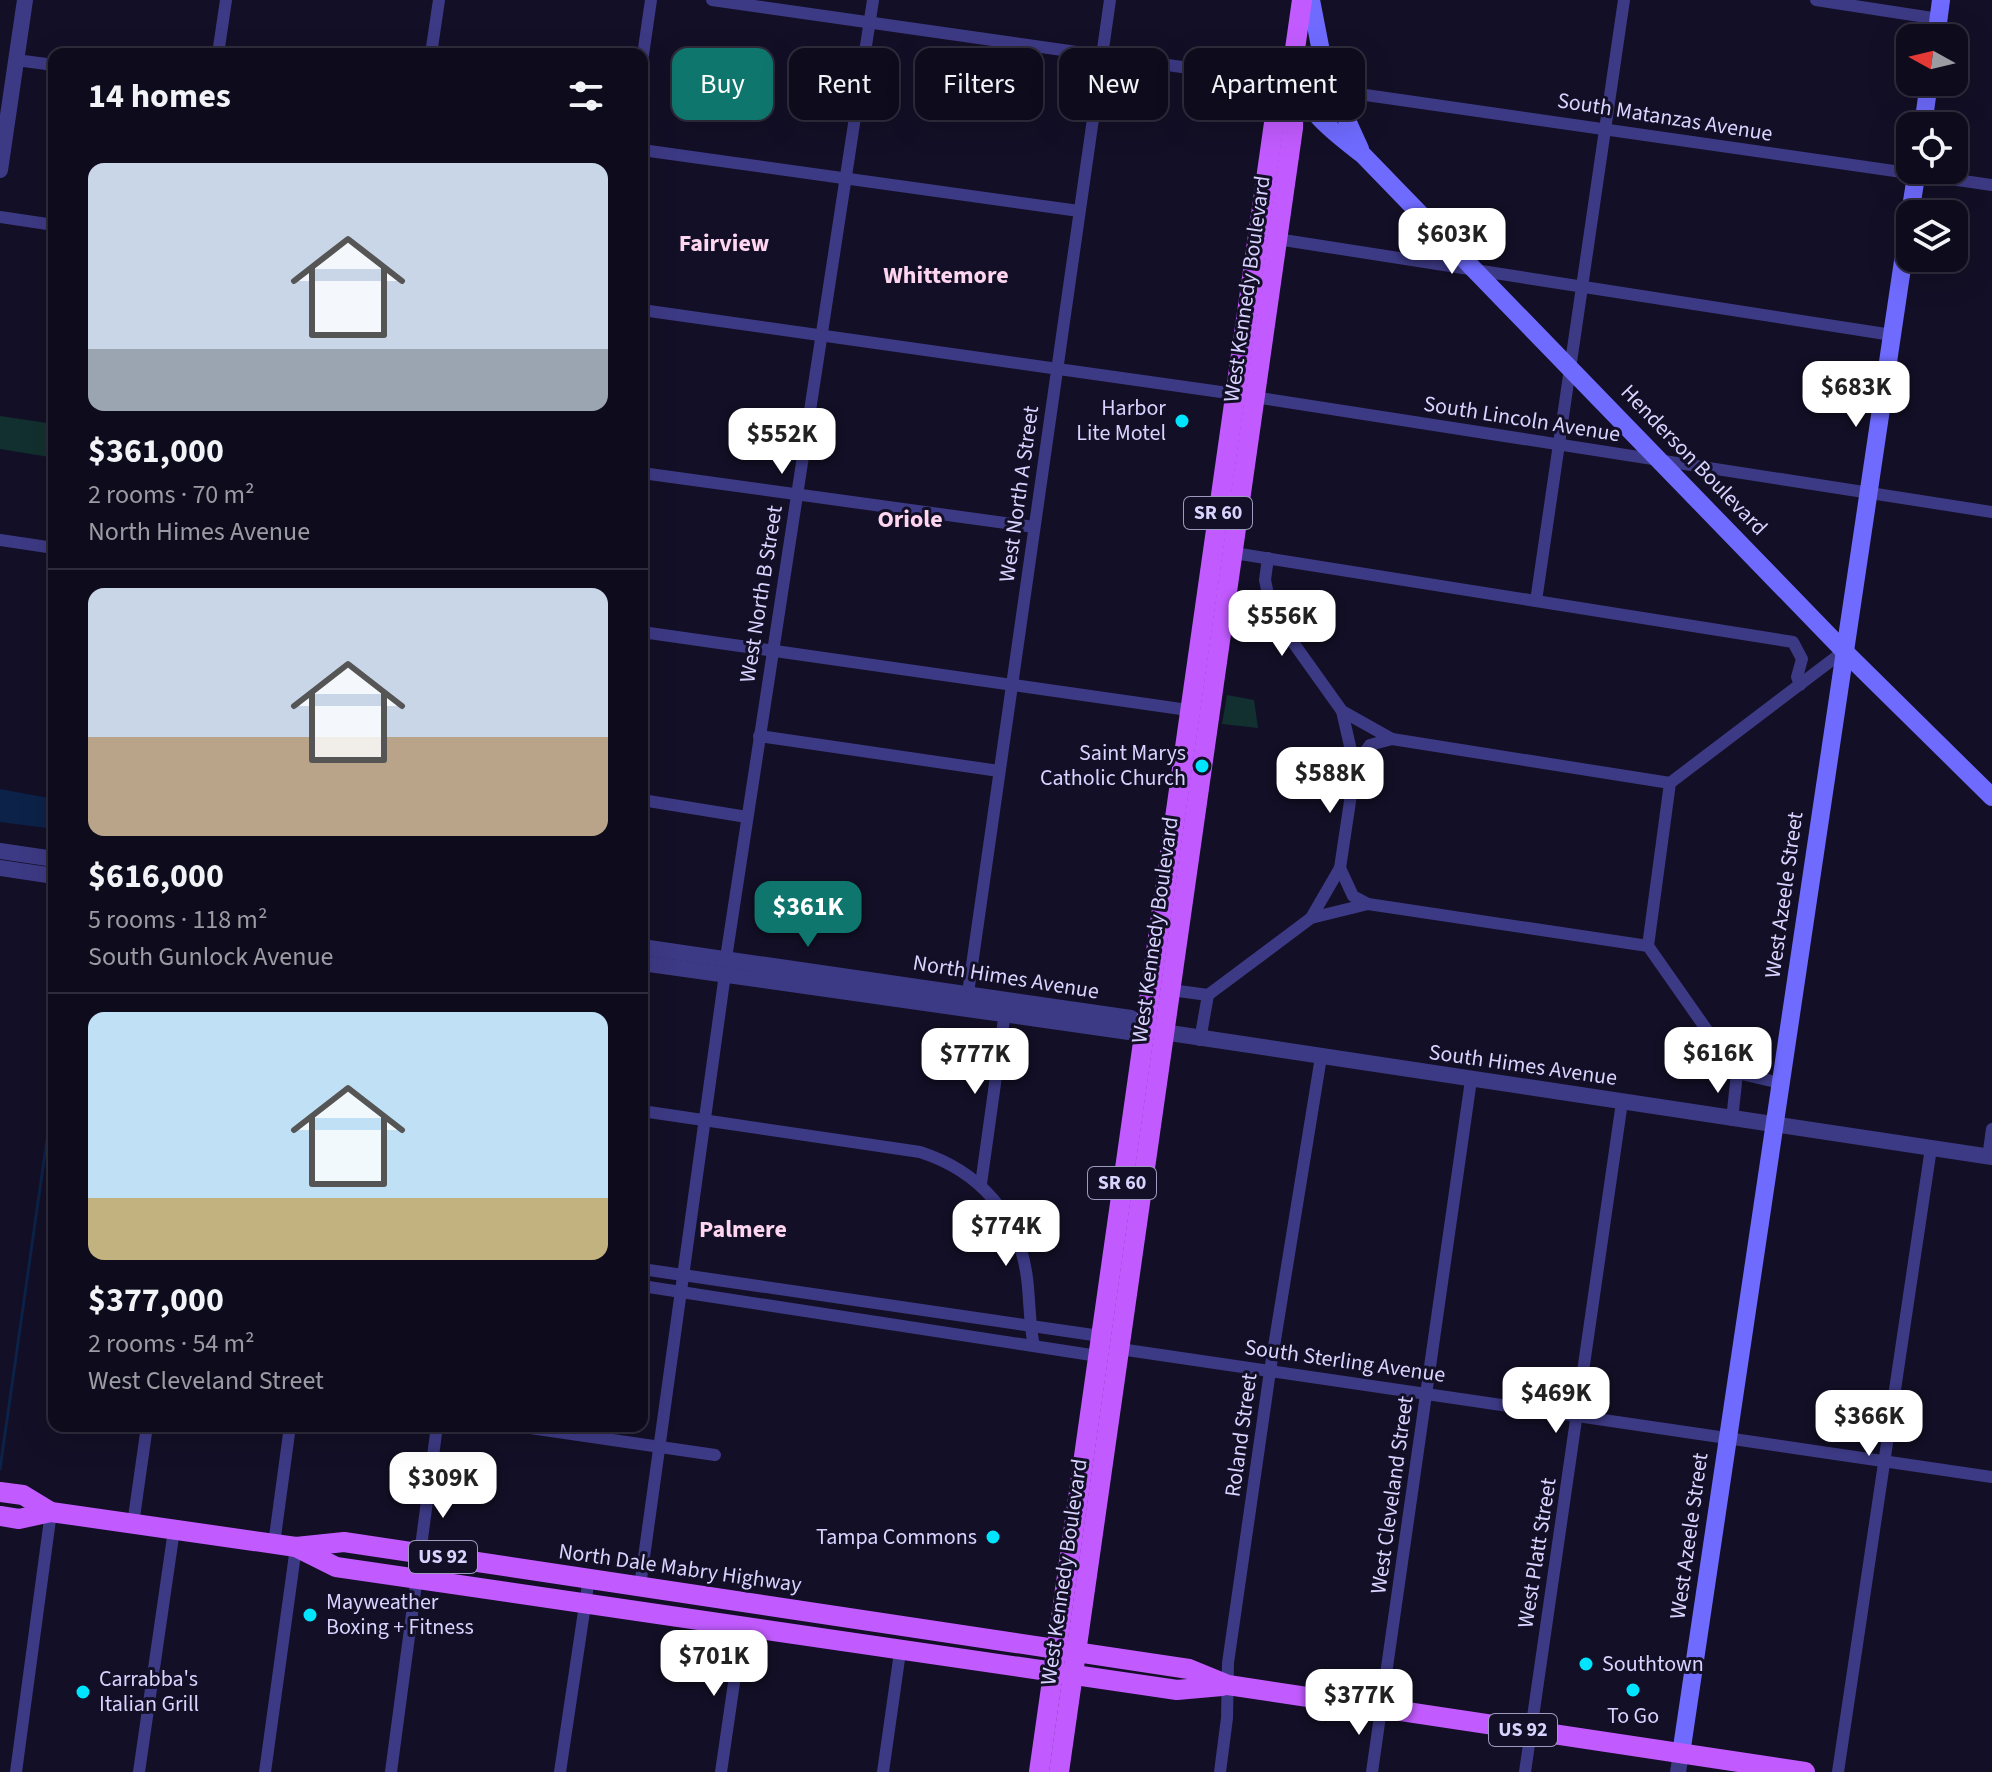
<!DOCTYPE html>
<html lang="en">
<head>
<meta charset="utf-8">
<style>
	:root { --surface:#0e0b1c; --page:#1c1929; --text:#f1f3f6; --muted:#9b9ba3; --line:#2e2b3b; --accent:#0f766e }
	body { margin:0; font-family:"Source Sans 3",sans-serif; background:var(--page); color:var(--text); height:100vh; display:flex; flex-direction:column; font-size:30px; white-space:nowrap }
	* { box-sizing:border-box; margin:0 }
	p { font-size:26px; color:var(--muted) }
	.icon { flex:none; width:44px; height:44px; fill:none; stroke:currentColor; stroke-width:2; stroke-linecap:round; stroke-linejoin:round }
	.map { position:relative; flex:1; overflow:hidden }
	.sheet { position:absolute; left:48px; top:48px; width:600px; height:1384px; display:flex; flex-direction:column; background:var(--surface); border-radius:16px; box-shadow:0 8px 32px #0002,0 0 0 2px var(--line) }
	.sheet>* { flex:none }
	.banner { position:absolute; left:672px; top:48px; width:760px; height:72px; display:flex; gap:16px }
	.needle { width:52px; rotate:278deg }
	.tools { position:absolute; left:1896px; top:24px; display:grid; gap:16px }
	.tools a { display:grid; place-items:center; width:72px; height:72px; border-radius:16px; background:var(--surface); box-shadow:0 8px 32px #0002,0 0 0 2px var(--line); font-size:40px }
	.price { position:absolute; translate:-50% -68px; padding:0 18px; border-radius:16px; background:#fff; color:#222; font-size:26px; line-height:52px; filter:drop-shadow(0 2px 4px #0008) }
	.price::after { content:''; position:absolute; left:50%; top:48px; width:24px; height:18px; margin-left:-12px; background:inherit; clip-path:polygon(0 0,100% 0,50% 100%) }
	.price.active { background:var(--accent); color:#fff }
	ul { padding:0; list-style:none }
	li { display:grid; align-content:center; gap:16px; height:424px; padding:0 40px }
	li+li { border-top:2px solid var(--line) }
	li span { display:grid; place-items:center; height:248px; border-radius:16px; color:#555 }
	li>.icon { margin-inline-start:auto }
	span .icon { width:144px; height:144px; fill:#fffc; stroke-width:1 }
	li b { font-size:34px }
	h2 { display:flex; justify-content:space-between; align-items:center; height:96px; padding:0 40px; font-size:34px }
	.tag { padding:0 28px; border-radius:16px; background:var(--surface); box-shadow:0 8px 32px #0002,0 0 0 2px var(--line); font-size:28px; line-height:72px }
	.tag.active { background:var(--accent); color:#fff }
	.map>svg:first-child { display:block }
	.green { fill:#12302f }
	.water { fill:#0c2248 }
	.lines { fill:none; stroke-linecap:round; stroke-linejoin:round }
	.stream { stroke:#0c2248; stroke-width:3 }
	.minor { stroke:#3d3a85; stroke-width:12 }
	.tertiary { stroke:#3d3a85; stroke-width:16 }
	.secondary { stroke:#6f6bff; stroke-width:18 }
	.primary { stroke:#c25bff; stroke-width:20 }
	.poi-dot { fill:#00e5ff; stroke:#130f26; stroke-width:3 }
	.labels { text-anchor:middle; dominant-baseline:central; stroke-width:6; stroke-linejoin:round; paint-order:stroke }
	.shield { fill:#130f26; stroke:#9e99be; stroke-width:2 }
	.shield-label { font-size:20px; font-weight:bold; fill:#d9d4ff }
	.street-label { font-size:22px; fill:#d9d4ff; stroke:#130f26 }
	.poi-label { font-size:22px; fill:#d9d4ff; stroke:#130f26; text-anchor:end }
	.neighbourhood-label { font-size:24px; font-weight:bold; fill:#ffd6f0; stroke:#130f26 }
</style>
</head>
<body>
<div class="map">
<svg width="1992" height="1772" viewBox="0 0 1992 1772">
	<rect width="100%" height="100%" fill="#130f26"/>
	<g class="green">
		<path d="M 0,416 L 54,424 L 49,457 L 0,449 Z"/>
		<path d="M 1227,695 L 1254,700 L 1258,728 L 1222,724 Z"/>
	</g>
	<path class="water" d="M 0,789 L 54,799 L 54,829 L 0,822 Z"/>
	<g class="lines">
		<path class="stream" d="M 0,1469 L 54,1090"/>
		<g class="minor">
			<path d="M 712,0 L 1280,81"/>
			<path d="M 1816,0 L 1939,19"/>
			<path d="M 218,54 L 226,0"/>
			<path d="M 431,54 L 439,0"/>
			<path d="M 16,60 L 54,65"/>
			<path d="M 642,62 L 651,0"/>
			<path d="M 1331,90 L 1992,185"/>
			<path d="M 642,150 L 1079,211"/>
			<path d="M 0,217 L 54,225"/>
			<path d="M 1277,239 L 1892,335"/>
			<path d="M 642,310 L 1235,394 L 1992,512"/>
			<path d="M 642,473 L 1034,527"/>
			<path d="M 0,540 L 54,548"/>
			<path d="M 1234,553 L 1793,642 L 1802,659 L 1797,677 L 1800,685"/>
			<path d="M 1268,558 L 1265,580 L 1272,613"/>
			<path d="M 1227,596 L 1249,600 L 1272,613 L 1342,711 L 1392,739 L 1670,783"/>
			<path d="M 1536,601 L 1624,0"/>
			<path d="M 642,632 L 1195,711"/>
			<path d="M 759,736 L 999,771"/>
			<path d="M 1356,765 L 1370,745 L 1392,739"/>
			<path d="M 642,800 L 747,817"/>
			<path d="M 1340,868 L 1353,896 L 1368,904"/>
			<path d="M 1311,918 L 1340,868 L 1355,768 L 1342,711"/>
			<path d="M 1648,946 L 1670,783 L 1844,651"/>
			<path d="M 726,958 L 873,0"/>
			<path d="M 1171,990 L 1208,995"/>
			<path d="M 968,993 L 1110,0"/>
			<path d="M 1200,1040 L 1208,995 L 1311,918 L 1368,904 L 1648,946 L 1737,1073 L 1732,1120"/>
			<path d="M 1737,1073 L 1780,1083"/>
			<path d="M 642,1111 L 920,1152 C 979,1171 1019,1215 1027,1278 C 1030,1301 1029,1323 1034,1346"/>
			<path d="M 1988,1157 L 1992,1129"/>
			<path d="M 981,1184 L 1005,1012"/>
			<path d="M 642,1269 L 1100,1336"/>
			<path d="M 642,1286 L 1098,1356"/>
			<path d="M 1120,1349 L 1992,1477"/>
			<path d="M 517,1426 L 715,1455"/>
			<path d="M 133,1524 L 147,1426"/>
			<path d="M 274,1544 L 290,1426"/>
			<path d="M 640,1586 L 725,974"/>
			<path d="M 16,1772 L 51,1512"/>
			<path d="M 139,1772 L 174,1530"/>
			<path d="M 265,1772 L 296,1547"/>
			<path d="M 391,1772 L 437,1426"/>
			<path d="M 560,1772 L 589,1578"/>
			<path d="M 721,1772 L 742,1628"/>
			<path d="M 883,1772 L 900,1652"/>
			<path d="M 1220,1772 L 1227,1718 L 1228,1663 L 1270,1371 L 1321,1057"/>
			<path d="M 1372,1772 L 1471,1080"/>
			<path d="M 1525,1772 L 1622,1102"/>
			<path d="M 1838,1772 L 1931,1148"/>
		</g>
		<g class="tertiary">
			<path d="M 0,170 L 25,0"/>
			<path d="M 0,851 L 54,859"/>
			<path d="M 0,868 L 54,876"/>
			<path d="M 642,947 L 1131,1018 L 1143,1029"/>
			<path d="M 642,963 L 1129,1032 L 1143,1029 L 1992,1157"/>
			<path d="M 1678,1772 L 1681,1754"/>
		</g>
		<g class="secondary">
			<path d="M 1311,0 L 1325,72 L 1360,149"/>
			<path d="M 1936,38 L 1941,0"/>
			<path d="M 1297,75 C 1305,113 1334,132 1363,155 L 1844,651 L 1992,797"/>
			<path d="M 1923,126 L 1929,82"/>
			<path d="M 1910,214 L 1917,170"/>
			<path d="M 1681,1754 L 1910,214"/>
		</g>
		<g class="primary">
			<path d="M 0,1492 L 23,1495 L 51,1512"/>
			<path d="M 0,1516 L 19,1519 L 51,1512 L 296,1547 L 344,1542 L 1189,1669 L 1228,1685 L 1805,1772"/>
			<path d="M 296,1547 L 336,1567 L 1177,1690 L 1222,1686"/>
			<path d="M 1039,1772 L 1280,81 L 1294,56"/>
			<path d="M 1059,1772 L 1293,128 L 1294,56 L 1302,0"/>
		</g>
	</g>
	<g class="poi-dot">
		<circle cx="1182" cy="421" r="8"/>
		<circle cx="1202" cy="766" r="8"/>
		<circle cx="993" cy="1537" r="8"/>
		<circle cx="310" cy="1615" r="8"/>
		<circle cx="1586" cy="1664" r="8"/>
		<circle cx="1633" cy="1690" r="8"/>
		<circle cx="83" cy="1692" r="8"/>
	</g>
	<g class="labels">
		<g class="shield">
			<rect x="1184" y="497" width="68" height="32" rx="6"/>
			<rect x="1088" y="1167" width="68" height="32" rx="6"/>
			<rect x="409" y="1541" width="68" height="32" rx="6"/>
			<rect x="1489" y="1714" width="68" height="32" rx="6"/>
		</g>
		<g class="shield-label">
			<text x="1218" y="513">SR 60</text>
			<text x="1122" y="1183">SR 60</text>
			<text x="443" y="1557">US 92</text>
			<text x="1523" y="1730">US 92</text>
		</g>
		<g class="street-label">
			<text transform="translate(1665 117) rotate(9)">South Matanzas Avenue</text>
			<text transform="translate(1247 289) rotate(-82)">West Kennedy Boulevard</text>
			<text transform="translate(1522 419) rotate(9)">South Lincoln Avenue</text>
			<text transform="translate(1694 460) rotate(46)">Henderson Boulevard</text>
			<text transform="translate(1019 494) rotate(-82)">West North A Street</text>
			<text transform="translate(761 594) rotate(-81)">West North B Street</text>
			<text transform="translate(1784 895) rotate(-82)">West Azeele Street</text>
			<text transform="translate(1155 930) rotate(-82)">West Kennedy Boulevard</text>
			<text transform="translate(1006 977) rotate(9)">North Himes Avenue</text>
			<text transform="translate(1523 1065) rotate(8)">South Himes Avenue</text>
			<text transform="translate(1345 1361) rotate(8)">South Sterling Avenue</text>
			<text transform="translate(1241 1435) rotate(-82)">Roland Street</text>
			<text transform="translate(1392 1495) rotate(-82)">West Cleveland Street</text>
			<text transform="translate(1689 1536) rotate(-82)">West Azeele Street</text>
			<text transform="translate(1537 1553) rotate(-81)">West Platt Street</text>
			<text transform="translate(680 1568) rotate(8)">North Dale Mabry Highway</text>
			<text transform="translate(1064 1572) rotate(-82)">West Kennedy Boulevard</text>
		</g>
		<g class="poi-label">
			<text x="1166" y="408">Harbor<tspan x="1166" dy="25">Lite Motel</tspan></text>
			<text x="1186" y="753">Saint Marys<tspan x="1186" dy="25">Catholic Church</tspan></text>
			<text x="977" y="1537">Tampa Commons</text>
			<text x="326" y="1602" text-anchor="start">Mayweather<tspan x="326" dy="25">Boxing + Fitness</tspan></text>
			<text x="1602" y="1664" text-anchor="start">Southtown</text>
			<text x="99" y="1679" text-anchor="start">Carrabba's<tspan x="99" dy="25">Italian Grill</tspan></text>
			<text x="1633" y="1716" text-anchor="middle">To Go</text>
		</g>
		<g class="neighbourhood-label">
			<text x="724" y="243">Fairview</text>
			<text x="946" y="275">Whittemore</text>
			<text x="910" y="519">Oriole</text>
			<text x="743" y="1229">Palmere</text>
		</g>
	</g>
</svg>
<div class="tools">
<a><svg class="needle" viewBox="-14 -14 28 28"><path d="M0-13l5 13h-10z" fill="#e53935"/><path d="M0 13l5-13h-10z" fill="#9b9ba3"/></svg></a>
<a><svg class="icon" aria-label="locate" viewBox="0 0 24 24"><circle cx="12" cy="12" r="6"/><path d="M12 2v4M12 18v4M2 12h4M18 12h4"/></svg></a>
<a><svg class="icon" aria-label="layers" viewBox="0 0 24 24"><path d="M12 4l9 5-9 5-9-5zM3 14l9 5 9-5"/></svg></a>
</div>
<b class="price" style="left:1452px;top:276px">$603K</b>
<b class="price" style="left:1856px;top:429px">$683K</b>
<b class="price" style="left:782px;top:476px">$552K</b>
<b class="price" style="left:1282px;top:658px">$556K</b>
<b class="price" style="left:1330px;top:815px">$588K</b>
<b class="price active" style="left:808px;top:949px">$361K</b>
<b class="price" style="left:1718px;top:1095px">$616K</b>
<b class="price" style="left:975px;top:1096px">$777K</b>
<b class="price" style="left:1006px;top:1268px">$774K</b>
<b class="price" style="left:1556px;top:1435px">$469K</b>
<b class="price" style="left:1869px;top:1458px">$366K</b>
<b class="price" style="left:443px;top:1520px">$309K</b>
<b class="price" style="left:714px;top:1698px">$701K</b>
<b class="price" style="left:1359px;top:1737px">$377K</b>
<div class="banner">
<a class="tag active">Buy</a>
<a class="tag">Rent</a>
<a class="tag">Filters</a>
<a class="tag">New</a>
<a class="tag">Apartment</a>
</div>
<section class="sheet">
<h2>14 homes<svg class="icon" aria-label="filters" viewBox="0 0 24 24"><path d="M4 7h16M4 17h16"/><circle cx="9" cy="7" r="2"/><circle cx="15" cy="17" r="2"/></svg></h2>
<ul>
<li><span style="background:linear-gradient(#c9d6e8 75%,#9aa5b1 0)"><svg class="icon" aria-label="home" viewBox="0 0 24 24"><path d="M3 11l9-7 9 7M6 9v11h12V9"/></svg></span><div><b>$361,000</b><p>2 rooms · 70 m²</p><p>North Himes Avenue</p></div></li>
<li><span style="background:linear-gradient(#c9d6e8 60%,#b9a48a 0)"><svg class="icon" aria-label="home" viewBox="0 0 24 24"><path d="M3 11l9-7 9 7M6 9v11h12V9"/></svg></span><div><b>$616,000</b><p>5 rooms · 118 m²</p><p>South Gunlock Avenue</p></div></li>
<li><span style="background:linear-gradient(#bfe0f5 75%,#c2b280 0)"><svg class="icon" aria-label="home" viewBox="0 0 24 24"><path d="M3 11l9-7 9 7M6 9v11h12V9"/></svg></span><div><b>$377,000</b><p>2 rooms · 54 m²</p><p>West Cleveland Street</p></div></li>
</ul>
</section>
</div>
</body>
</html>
